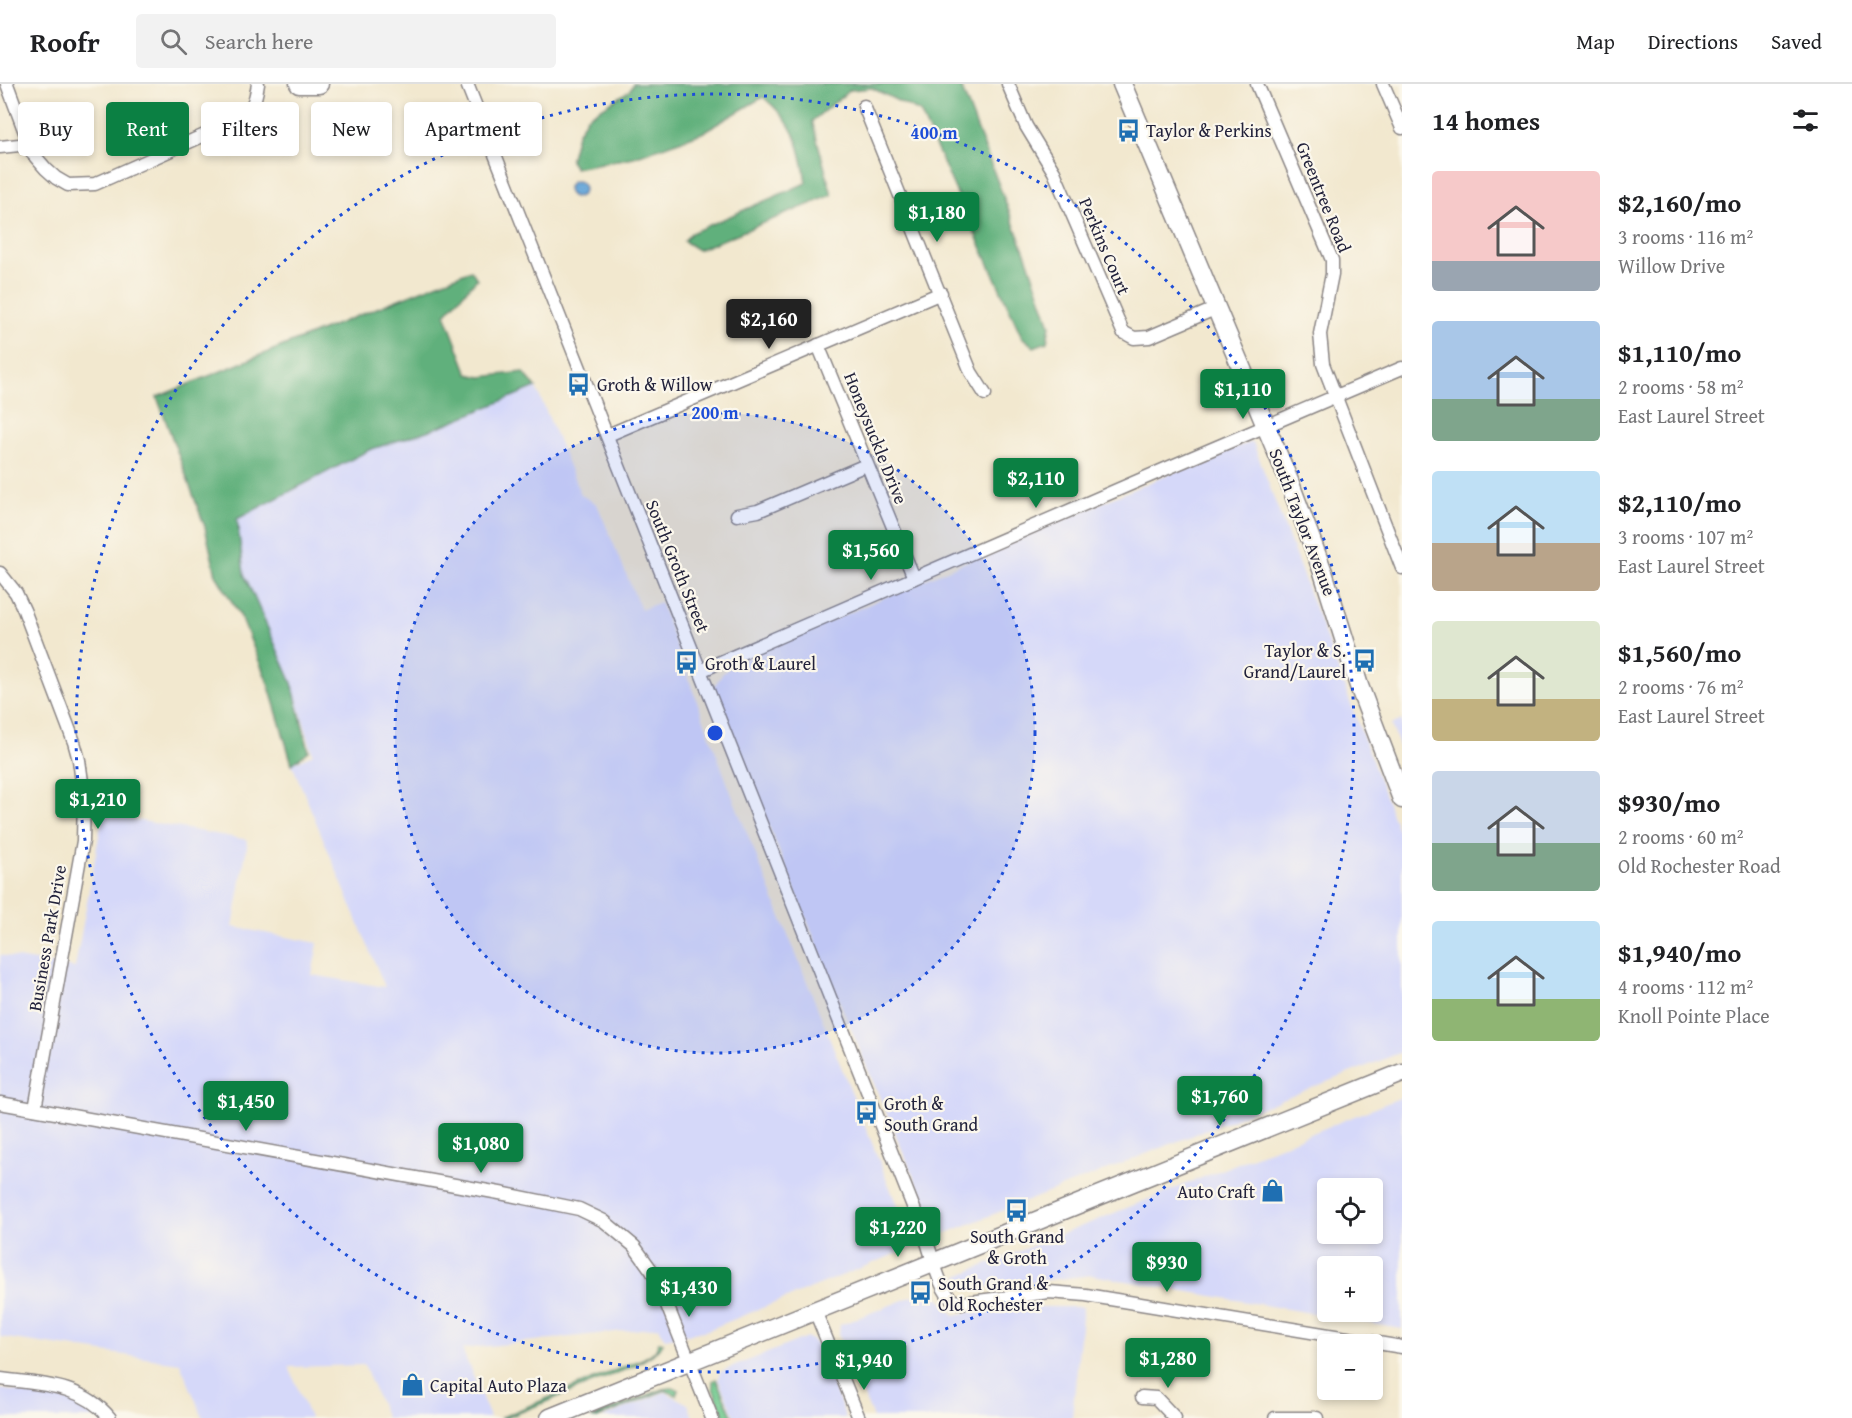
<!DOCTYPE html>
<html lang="en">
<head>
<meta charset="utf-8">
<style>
	:root { --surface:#fff; --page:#f2f2f2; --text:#202124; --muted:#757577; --line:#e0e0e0; --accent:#0b8043 }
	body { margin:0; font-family:"Gentium Book Plus",serif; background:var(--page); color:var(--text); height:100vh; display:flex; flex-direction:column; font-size:22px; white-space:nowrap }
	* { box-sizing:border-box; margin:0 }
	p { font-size:20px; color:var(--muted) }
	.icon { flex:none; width:33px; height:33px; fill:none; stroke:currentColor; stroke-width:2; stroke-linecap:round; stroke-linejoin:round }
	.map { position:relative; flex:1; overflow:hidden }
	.side { display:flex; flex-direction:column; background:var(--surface); width:450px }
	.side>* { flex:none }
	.hud { position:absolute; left:18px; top:18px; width:570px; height:54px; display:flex; gap:12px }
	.controls { position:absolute; left:1317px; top:1094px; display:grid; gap:12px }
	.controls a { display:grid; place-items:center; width:66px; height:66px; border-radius:6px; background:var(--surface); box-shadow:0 3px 9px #0003; font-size:30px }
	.price { position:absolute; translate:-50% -51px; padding:0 14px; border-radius:6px; background:var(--accent); color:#fff; font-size:20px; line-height:39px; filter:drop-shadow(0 2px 3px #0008) }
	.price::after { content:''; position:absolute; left:50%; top:36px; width:18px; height:14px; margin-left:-9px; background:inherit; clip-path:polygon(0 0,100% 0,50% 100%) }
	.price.on { background:#222; color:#fff }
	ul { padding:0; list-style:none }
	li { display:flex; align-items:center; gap:18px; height:150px; padding:0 30px }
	li span { display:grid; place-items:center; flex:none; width:168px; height:120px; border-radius:6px; color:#555 }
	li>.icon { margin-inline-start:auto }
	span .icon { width:72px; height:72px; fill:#fffc; stroke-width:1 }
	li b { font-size:26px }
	h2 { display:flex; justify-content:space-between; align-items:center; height:72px; padding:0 30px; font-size:26px }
	.chip { padding:0 21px; border-radius:6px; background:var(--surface); box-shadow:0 3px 9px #0003; font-size:21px; line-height:54px }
	.chip.on { background:var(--accent); color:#fff }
	header { display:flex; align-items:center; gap:36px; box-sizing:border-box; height:84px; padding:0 30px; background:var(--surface); border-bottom:2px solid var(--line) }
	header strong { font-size:28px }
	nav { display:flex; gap:33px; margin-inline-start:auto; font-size:21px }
	.search { width:420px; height:54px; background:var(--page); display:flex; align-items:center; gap:15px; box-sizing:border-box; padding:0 21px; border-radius:6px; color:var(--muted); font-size:22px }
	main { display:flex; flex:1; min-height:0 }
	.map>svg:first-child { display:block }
	.built { fill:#d5d8f9; fill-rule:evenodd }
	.green { fill:#75cc91; stroke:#4c7766; stroke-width:1.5 }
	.forest { fill:#60b07b; stroke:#41695b; stroke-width:1.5 }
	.water { fill:#65a5d8; stroke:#44648a; stroke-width:1.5 }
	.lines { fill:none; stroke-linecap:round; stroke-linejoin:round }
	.street-casing { stroke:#8a8585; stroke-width:15 }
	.secondary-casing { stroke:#8a8585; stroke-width:21 }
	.street { stroke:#fff; stroke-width:12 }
	.secondary { stroke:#fff; stroke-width:18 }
	.ring { fill:none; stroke:#1d4ed8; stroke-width:3; stroke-dasharray:3 6 }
	.labels { text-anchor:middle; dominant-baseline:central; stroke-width:4.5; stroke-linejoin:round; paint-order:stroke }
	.poi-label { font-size:18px; fill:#22223b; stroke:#fbf7ec; text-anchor:start }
	.street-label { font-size:18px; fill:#22223b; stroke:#fbf7ec }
	.centre { fill:#1d4ed8; stroke:#fbf7ec; stroke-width:3 }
	.ring-label { font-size:18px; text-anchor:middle; font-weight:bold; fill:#1d4ed8; stroke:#fbf7ec; stroke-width:4.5; stroke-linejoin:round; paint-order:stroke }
</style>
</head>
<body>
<header>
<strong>Roofr</strong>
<div class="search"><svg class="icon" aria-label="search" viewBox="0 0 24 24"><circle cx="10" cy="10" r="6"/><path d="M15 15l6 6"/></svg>Search here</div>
<nav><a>Map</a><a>Directions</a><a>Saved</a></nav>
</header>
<main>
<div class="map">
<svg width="1402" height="1334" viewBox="0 0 1402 1334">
	<rect width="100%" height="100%" fill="#fbf7ec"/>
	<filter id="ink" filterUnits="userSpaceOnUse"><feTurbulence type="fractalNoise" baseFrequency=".0167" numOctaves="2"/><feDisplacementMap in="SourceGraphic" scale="12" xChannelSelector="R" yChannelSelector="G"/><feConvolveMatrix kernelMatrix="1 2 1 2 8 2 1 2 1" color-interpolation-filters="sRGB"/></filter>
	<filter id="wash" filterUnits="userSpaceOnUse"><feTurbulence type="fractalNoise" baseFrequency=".008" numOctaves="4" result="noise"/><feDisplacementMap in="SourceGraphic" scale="24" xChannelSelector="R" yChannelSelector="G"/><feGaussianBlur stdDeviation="1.35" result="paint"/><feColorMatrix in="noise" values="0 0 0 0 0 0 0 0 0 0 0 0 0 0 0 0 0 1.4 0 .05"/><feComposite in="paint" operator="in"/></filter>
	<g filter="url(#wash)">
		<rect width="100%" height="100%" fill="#f2e8cf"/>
		<g class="built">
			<path d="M 536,303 L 581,411 L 597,420 L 641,526 L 660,518 L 733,714 L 911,1156 L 910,1164 L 708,1246 L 665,1255 L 659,1243 L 462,1265 L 490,1333 L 488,1334 L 386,1334 L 364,1281 L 289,1283 L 310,1334 L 203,1334 L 180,1279 L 0,1253 L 0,871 L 75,884 L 103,730 L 248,756 L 233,843 L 318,859 L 312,891 L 385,903 L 292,680 L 313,670 L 292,599 L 244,490 L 237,435 L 369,366 L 436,344 Z"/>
			<path d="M 1253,358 L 1402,757 L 1402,968 L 939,1152 L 863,974 L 713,604 L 723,589 L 737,578 L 1110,415 L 1229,365 Z"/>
			<path d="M 1402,636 L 1402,669 L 1391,641 Z"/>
			<path d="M 1402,1013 L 1402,1245 L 1092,1191 L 967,1205 L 961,1204 L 957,1199 L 958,1192 ZM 1328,1104 L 1372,1104 L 1372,1149 L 1328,1149 ZM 1328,1182 L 1372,1182 L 1372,1227 L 1328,1227 Z"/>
			<path d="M 931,1205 L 954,1231 L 999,1223 L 1083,1223 L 1072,1334 L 873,1334 L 839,1251 L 840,1241 Z"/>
			<path d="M 807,1253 L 817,1260 L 846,1334 L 735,1334 L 718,1295 L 720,1288 Z"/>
			<path d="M 0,1305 L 59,1314 L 72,1317 L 95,1334 L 0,1334 Z"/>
			<path d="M 665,1308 L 688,1320 L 693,1334 L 602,1334 Z"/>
		</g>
		<g class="green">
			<path d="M 659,1258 L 663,1259 L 653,1270 L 634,1282 L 506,1334 L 500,1334 L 643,1275 L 655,1267 Z"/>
			<path d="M 716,1295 L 733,1334 L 725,1334 L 713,1304 L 713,1297 Z"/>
			<path d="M 672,1304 L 678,1306 L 676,1311 L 665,1306 L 597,1334 L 591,1334 L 663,1305 Z"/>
		</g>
		<g class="forest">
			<path d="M 633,0 L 960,0 L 1027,174 L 1050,241 L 1047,258 L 1034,263 L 1022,253 L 920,28 L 872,4 L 850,6 L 812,37 L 832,111 L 698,166 L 684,157 L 691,149 L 806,99 C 801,61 794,38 763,13 L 702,49 L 634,73 L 575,84 L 570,77 L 577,50 L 587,33 L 629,7 Z"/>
			<path d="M 471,186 L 477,195 L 445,230 L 468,290 L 481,293 L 523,288 L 536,303 L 436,344 L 369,366 L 237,435 L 244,490 L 292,599 L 309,667 L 292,680 L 268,599 L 241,533 L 216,491 L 205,443 L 157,313 Z"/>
		</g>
		<circle class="water" cx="576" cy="105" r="8"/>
	</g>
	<g filter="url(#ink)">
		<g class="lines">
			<defs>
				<g id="street">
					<path d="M 7,0 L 33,70 L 46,85 L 56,94 L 68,101 L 95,100 L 236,37 C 253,26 255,19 258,0"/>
					<path d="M 467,0 L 926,1155 C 931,1169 941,1210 953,1216 C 954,1217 961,1219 962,1219 L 1049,1208 L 1086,1211 L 1402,1263"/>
					<path d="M 1008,0 L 1026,42 L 1054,88 L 1123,248 L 1134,254 L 1149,253 L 1217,224"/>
					<path d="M 1257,0 L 1332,176 L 1332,190 L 1320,250 L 1323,280 L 1402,484"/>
					<path d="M 1383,0 L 1402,44"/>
					<path d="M 864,22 L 971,288 L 985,310"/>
					<path d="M 0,63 L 29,60"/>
					<path d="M 818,261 L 914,494"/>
					<path d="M 608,351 L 941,209"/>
					<path d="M 737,431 L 758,427 L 866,381"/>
					<path d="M 0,489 L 16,509 L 24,526 L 74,658 L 79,676 L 84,712 L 83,757 L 35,1025"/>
					<path d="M 700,587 L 1170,383 L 1402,284"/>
					<path d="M 0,1019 L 505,1110 L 579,1125 L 604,1137 L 634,1162 L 652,1187 L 659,1201 L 712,1334"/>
					<path d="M 815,1227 L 859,1334"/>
					<path d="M 0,1295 C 40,1300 82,1300 110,1334"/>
					<path d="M 1142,1313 L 1156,1314 L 1175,1334"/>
					<path d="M 1275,1334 L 1317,1334"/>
				</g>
				<g id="secondary">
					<path d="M 299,0 L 319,0"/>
					<path d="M 1122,0 L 1289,397 L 1323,488 L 1359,602 L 1402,715"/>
					<path d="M 550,1334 L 1402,989"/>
				</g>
			</defs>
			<use href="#street" class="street-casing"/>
			<use href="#secondary" class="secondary-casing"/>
			<use href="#street" class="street"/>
			<use href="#secondary" class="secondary"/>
		</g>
	</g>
	<circle cx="715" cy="649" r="320" fill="#1d4ed8" fill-opacity=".12"/>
	<g class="ring">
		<circle cx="715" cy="649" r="320"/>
		<circle cx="715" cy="649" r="639"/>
	</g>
	<defs>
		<symbol id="bus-bare" viewBox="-9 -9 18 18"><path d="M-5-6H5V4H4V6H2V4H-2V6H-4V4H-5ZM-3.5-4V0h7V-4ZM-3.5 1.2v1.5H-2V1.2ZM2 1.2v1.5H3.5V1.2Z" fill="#1f6fb2" stroke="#fbf7ec" stroke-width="2.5" paint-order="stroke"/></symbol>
		<symbol id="shop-bare" viewBox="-9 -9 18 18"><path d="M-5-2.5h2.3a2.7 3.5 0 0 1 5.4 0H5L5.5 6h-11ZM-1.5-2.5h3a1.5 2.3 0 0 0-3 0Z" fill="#1f6fb2" stroke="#fbf7ec" stroke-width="2.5" paint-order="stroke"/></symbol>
	</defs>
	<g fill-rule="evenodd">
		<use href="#bus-bare" x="1112" y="30" width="33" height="33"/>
		<use href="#bus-bare" x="562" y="284" width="33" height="33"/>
		<use href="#bus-bare" x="1348" y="560" width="33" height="33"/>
		<use href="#bus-bare" x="670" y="562" width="33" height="33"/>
		<use href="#bus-bare" x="850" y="1012" width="33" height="33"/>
		<use href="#shop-bare" x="1256" y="1090" width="33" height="33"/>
		<use href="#bus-bare" x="1000" y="1110" width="33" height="33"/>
		<use href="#bus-bare" x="904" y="1192" width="33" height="33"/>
		<use href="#shop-bare" x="396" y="1284" width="33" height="33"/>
	</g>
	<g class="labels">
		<g class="poi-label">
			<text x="1146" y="46">Taylor &amp; Perkins</text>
			<text x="597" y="300">Groth &amp; Willow</text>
			<text x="1346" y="566" text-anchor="end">Taylor &amp; S.<tspan x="1346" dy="21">Grand/Laurel</tspan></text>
			<text x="705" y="579">Groth &amp; Laurel</text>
			<text x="884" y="1019">Groth &amp;<tspan x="884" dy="21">South Grand</tspan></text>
			<text x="1255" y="1107" text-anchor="end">Auto Craft</text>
			<text x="1017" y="1152" text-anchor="middle">South Grand<tspan x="1017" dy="21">&amp; Groth</tspan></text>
			<text x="938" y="1199">South Grand &amp;<tspan x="938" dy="21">Old Rochester</tspan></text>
			<text x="430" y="1301">Capital Auto Plaza</text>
		</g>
		<g class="street-label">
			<text transform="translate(1324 113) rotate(68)">Greentree Road</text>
			<text transform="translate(1105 162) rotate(67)">Perkins Court</text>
			<text transform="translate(876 354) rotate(68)">Honeysuckle Drive</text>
			<text transform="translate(1303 438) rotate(69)">South Taylor Avenue</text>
			<text transform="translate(678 482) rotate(68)">South Groth Street</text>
			<text transform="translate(47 854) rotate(-80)">Business Park Drive</text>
		</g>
	</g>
	<circle cx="715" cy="649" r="9" class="centre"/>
	<g class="ring-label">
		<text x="934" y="55">400 m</text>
		<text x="715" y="335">200 m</text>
	</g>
</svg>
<div class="controls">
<a><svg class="icon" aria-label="locate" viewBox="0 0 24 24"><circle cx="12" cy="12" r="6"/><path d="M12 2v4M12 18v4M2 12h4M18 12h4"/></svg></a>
<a>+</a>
<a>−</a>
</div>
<b class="price" style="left:937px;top:159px">$1,180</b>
<b class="price on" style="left:769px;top:266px">$2,160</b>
<b class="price" style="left:1243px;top:336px">$1,110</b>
<b class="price" style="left:1036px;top:425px">$2,110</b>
<b class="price" style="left:871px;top:497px">$1,560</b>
<b class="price" style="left:98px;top:746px">$1,210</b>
<b class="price" style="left:1220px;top:1043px">$1,760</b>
<b class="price" style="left:246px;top:1048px">$1,450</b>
<b class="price" style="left:481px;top:1090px">$1,080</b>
<b class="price" style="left:898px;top:1174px">$1,220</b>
<b class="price" style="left:1167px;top:1209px">$930</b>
<b class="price" style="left:689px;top:1234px">$1,430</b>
<b class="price" style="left:1168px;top:1305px">$1,280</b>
<b class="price" style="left:864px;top:1307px">$1,940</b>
<div class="hud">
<a class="chip">Buy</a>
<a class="chip on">Rent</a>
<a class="chip">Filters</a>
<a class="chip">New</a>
<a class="chip">Apartment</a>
</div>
</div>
<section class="side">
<h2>14 homes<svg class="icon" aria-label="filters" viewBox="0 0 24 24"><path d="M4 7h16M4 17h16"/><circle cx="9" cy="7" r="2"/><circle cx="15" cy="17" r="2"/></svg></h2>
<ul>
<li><span style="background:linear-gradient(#f6c9c9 75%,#9aa5b1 0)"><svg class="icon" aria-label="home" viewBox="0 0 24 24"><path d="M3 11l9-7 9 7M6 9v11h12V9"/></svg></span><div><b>$2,160/mo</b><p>3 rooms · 116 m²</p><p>Willow Drive</p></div></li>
<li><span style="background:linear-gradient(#a9c7e8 65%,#7fa58c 0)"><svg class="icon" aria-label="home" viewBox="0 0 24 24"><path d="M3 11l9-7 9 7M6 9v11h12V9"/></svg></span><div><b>$1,110/mo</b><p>2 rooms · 58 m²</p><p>East Laurel Street</p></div></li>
<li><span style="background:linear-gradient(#bfe0f5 60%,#b9a48a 0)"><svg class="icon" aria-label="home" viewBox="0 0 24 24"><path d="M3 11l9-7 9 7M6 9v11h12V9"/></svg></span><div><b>$2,110/mo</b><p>3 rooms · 107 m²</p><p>East Laurel Street</p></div></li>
<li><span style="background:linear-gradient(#dfe7d0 65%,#c2b280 0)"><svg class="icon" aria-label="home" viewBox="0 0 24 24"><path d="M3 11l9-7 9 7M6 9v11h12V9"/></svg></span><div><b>$1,560/mo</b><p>2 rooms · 76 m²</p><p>East Laurel Street</p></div></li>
<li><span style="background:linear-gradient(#c9d6e8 60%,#7fa58c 0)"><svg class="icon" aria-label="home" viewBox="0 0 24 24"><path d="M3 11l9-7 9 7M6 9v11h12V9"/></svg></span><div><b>$930/mo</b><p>2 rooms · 60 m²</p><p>Old Rochester Road</p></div></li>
<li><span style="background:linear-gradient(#bfe0f5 65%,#8fb573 0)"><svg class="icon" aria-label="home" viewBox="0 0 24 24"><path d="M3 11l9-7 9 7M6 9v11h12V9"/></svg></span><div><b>$1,940/mo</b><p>4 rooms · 112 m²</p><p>Knoll Pointe Place</p></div></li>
</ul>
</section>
</main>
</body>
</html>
